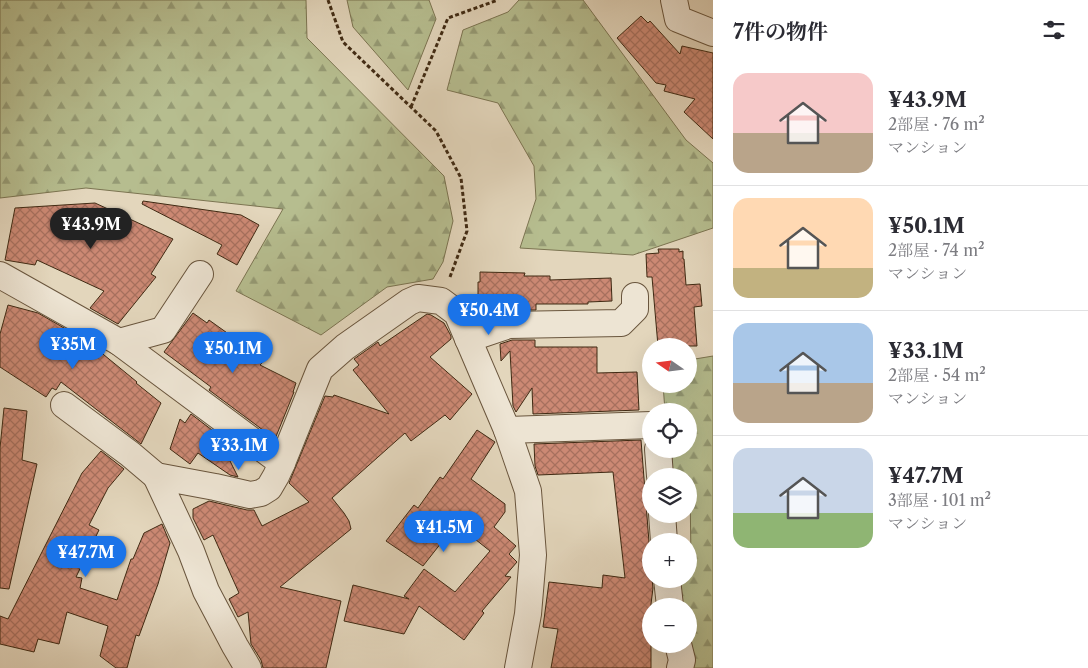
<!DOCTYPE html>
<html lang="ja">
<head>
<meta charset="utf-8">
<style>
	:root { --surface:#fff; --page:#f2f2f3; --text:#2b2b33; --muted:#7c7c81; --line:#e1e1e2; --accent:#1a73e8 }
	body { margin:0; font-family:"Libre Caslon Text","Noto Serif JP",serif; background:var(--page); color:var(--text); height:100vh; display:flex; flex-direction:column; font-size:19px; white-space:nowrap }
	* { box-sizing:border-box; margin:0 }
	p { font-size:16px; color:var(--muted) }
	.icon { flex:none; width:28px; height:28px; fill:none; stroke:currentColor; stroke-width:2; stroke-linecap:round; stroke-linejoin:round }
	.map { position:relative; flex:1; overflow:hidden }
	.side { display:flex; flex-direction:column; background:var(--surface); width:375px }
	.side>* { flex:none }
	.needle { width:32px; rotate:284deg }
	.tools { position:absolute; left:642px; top:338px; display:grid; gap:10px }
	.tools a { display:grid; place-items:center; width:55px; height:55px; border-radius:50%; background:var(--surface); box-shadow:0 5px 20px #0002; font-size:25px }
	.price { position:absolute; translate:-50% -42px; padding:0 11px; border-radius:18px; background:var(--accent); color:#fff; font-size:16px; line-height:32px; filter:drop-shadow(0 1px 2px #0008) }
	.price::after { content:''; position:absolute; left:50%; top:30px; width:15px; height:11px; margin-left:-8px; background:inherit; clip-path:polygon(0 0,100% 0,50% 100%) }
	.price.current { background:#222; color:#fff }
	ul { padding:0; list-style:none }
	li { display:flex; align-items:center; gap:15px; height:125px; padding:0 20px }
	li+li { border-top:1px solid var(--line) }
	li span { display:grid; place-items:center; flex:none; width:140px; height:100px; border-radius:15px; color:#555 }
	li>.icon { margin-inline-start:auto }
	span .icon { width:60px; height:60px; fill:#fffc; stroke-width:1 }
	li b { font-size:21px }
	h2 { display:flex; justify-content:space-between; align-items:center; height:60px; padding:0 20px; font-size:21px }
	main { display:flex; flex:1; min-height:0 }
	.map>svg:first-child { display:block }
	.forest { fill:url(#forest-firs); stroke:#7b7451 }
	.building { fill:url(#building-cross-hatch); stroke:#402a13 }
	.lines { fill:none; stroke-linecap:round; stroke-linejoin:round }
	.street-casing { stroke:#69553d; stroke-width:28 }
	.path { stroke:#402a13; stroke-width:3; stroke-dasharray:4 2.5; stroke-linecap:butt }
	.street { stroke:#ede4d3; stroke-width:26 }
</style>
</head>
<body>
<main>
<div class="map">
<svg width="713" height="668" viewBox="0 0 713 668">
	<defs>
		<pattern id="forest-firs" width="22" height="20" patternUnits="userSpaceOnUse" patternTransform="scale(1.25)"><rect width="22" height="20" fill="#b6bd8f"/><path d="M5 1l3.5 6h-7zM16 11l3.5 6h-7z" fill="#959a74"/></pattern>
		<pattern id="building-cross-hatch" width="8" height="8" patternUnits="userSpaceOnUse" patternTransform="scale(1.25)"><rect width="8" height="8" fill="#cc8974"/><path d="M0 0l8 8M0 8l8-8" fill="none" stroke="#a7705e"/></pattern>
	</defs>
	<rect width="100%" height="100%" fill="#e3d6bc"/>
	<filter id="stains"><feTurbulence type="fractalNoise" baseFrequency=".004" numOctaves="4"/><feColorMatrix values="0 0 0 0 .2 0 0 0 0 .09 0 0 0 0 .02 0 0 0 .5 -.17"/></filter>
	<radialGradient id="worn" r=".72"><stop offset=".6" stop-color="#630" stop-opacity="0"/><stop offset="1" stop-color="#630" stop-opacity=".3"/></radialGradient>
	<g class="forest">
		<path d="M 0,0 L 306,0 L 307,38 L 444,176 L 453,221 L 443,262 L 433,279 L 387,287 L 321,335 L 236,291 L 283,209 L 86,188 L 0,198 Z"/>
		<path d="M 347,0 L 429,0 L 436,19 L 408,90 L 353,27 Z"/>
		<path d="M 519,0 L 583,0 L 686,140 L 713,163 L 713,228 L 633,255 L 520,248 L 536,199 L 534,166 L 498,103 L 447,90 L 463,30 L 508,12 Z"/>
		<path d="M 713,356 L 713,668 L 688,668 L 692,647 L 689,634 L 689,606 L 682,606 L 675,579 L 689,579 L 689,562 L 691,561 L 690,485 L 689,485 L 689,476 L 669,476 L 667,449 L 689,449 L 689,411 L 665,411 L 663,384 L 689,384 L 689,360 Z"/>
	</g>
	<g class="building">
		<path d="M 641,16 L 648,23 L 650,21 L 680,54 L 682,46 L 713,53 L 713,139 L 684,112 L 695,99 L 664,91 L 666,85 L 656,83 L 617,38 Z"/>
		<path d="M 143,201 L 241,215 L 259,225 L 237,265 L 217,254 L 222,245 L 142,204 Z"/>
		<path d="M 95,203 L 173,239 L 151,274 L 156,277 L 118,324 L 90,308 L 104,291 L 37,260 L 35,265 L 5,260 L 15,208 Z"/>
		<path d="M 658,249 L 679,249 L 679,252 L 683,251 L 683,259 L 684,259 L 686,285 L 700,284 L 702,306 L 694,307 L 697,346 L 658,346 L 652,277 L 647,277 L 646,254 L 659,253 Z"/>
		<path d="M 480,272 L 525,273 L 524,276 L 550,276 L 550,280 L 611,278 L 612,301 L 588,302 L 588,304 L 536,304 L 536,310 L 509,310 L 500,312 L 499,295 L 478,314 L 478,282 L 480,282 Z"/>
		<path d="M 8,305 L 38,313 L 99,348 L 98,350 L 137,382 L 136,383 L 161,403 L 141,444 L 61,382 L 56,390 L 52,388 L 46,397 L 0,367 L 0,334 Z"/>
		<path d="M 193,313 L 207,323 L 209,320 L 230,335 L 228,338 L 263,362 L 260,365 L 296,383 L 293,392 L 294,392 L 275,439 L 209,390 L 211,387 L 164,352 Z"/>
		<path d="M 427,314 L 431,315 L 444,323 L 451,336 L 451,339 L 430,357 L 472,394 L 450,420 L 445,415 L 411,441 L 405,433 L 332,498 L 344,513 L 349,521 L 351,529 L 280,587 L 341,601 L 326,668 L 263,668 L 261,660 L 251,644 L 248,612 L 238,617 L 229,599 L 239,593 L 213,535 L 204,540 L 193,518 L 193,509 L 209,501 L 247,510 L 254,510 L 262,526 L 309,502 L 289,483 L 325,396 L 333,397 L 334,395 L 389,414 L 353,370 L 359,365 L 354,359 L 378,342 L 380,346 Z"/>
		<path d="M 512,340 L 535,340 L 535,347 L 597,347 L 597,373 L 637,372 L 639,410 L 533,414 L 532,388 L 516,412 L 513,406 L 510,351 L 501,361 L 500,344 Z"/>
		<path d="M 4,408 L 27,411 L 22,460 L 37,464 L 9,589 L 0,588 L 0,448 Z"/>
		<path d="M 191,414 L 216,433 L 238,477 L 230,475 L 198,453 L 190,464 L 170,449 L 180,419 L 185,423 Z"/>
		<path d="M 477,430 L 495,442 L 471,479 L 505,504 L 505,512 L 494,527 L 516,546 L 509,554 L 517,562 L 505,576 L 511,577 L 482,611 L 484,613 L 464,640 L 419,606 L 404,634 L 344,621 L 353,585 L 409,599 L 404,596 L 424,569 L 455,592 L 490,551 L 456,524 L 423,566 L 386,541 L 414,505 L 418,508 L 440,477 L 443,479 Z"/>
		<path d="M 641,440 L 649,542 L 651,549 L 651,579 L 652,579 L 653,588 L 651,604 L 651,668 L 551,668 L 558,629 L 543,627 L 549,582 L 602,588 L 603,575 L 625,578 L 613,472 L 538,475 L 535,466 L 534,444 Z"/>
		<path d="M 101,451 L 124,469 L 108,488 L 89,525 L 99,530 L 76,577 L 82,578 L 80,588 L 117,600 L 131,559 L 133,559 L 144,533 L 162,524 L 170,543 L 158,584 L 139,636 L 136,635 L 127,668 L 116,668 L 100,656 L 108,626 L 67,612 L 59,644 L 38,639 L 34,652 L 0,644 L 0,616 L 8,619 L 82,473 Z"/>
	</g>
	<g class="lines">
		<defs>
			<g id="street">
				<path d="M 674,0 L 678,19 L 713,33"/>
				<path d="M 0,275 L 119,342 L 282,463 L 276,476 L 269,488 L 261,493 L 250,495 L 215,487 L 156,476 L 191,551 L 206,591 L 235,646 L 248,668"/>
				<path d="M 468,339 L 509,325 L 621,323 L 635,309 L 635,296"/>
				<path d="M 119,342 L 163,330 L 200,274"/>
				<path d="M 64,405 L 130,454 L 156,476"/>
				<path d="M 507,430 L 651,425"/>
				<path d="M 658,449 L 660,476"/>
				<path d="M 282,463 L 320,369 L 345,347 L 409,302 L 418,298 L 441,301 L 457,313 L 507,430 L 528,491 L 533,555 L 528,614 L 518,668"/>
				<path d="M 662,514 L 664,541"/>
				<path d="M 667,579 L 670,606"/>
				<path d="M 678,644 L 682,660 L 680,668"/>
			</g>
		</defs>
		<use href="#street" class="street-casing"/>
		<g class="path">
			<path d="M 328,0 L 343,42 L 436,131 L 461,178 L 467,231 L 450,277"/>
			<path d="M 411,107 L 448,18 L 498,0"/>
		</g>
		<use href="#street" class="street"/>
	</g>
	<rect width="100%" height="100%" filter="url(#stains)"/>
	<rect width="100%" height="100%" fill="url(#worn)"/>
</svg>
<div class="tools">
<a><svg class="needle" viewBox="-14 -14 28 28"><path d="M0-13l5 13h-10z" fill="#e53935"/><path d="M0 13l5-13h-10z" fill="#7c7c81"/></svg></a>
<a><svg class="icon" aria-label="locate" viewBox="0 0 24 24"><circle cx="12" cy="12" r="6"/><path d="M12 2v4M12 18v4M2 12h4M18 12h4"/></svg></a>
<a><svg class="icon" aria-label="layers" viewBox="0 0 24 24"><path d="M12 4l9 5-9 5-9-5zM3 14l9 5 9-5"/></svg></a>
<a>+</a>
<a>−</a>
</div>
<b class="price current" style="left:91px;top:250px">¥43.9M</b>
<b class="price" style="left:489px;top:336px">¥50.4M</b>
<b class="price" style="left:73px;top:370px">¥35M</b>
<b class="price" style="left:233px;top:374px">¥50.1M</b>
<b class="price" style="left:239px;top:471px">¥33.1M</b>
<b class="price" style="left:444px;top:553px">¥41.5M</b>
<b class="price" style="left:86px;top:578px">¥47.7M</b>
</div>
<section class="side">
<h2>7件の物件<svg class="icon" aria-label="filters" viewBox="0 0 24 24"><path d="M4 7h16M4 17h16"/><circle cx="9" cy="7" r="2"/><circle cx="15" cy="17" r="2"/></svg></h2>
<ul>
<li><span style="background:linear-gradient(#f6c9c9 60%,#b9a48a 0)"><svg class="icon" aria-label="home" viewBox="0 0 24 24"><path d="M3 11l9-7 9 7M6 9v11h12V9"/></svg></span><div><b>¥43.9M</b><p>2部屋 · 76 m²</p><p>マンション</p></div></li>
<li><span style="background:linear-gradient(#ffd9b3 70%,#c2b280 0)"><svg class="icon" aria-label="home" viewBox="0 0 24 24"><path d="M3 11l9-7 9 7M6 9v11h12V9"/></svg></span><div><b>¥50.1M</b><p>2部屋 · 74 m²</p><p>マンション</p></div></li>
<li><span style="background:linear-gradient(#a9c7e8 60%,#b9a48a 0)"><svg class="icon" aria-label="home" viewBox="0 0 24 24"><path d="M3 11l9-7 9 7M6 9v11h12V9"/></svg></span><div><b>¥33.1M</b><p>2部屋 · 54 m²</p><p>マンション</p></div></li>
<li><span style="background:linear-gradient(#c9d6e8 65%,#8fb573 0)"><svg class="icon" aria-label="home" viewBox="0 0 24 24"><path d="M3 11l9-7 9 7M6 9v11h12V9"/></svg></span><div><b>¥47.7M</b><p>3部屋 · 101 m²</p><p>マンション</p></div></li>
</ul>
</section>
</main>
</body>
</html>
